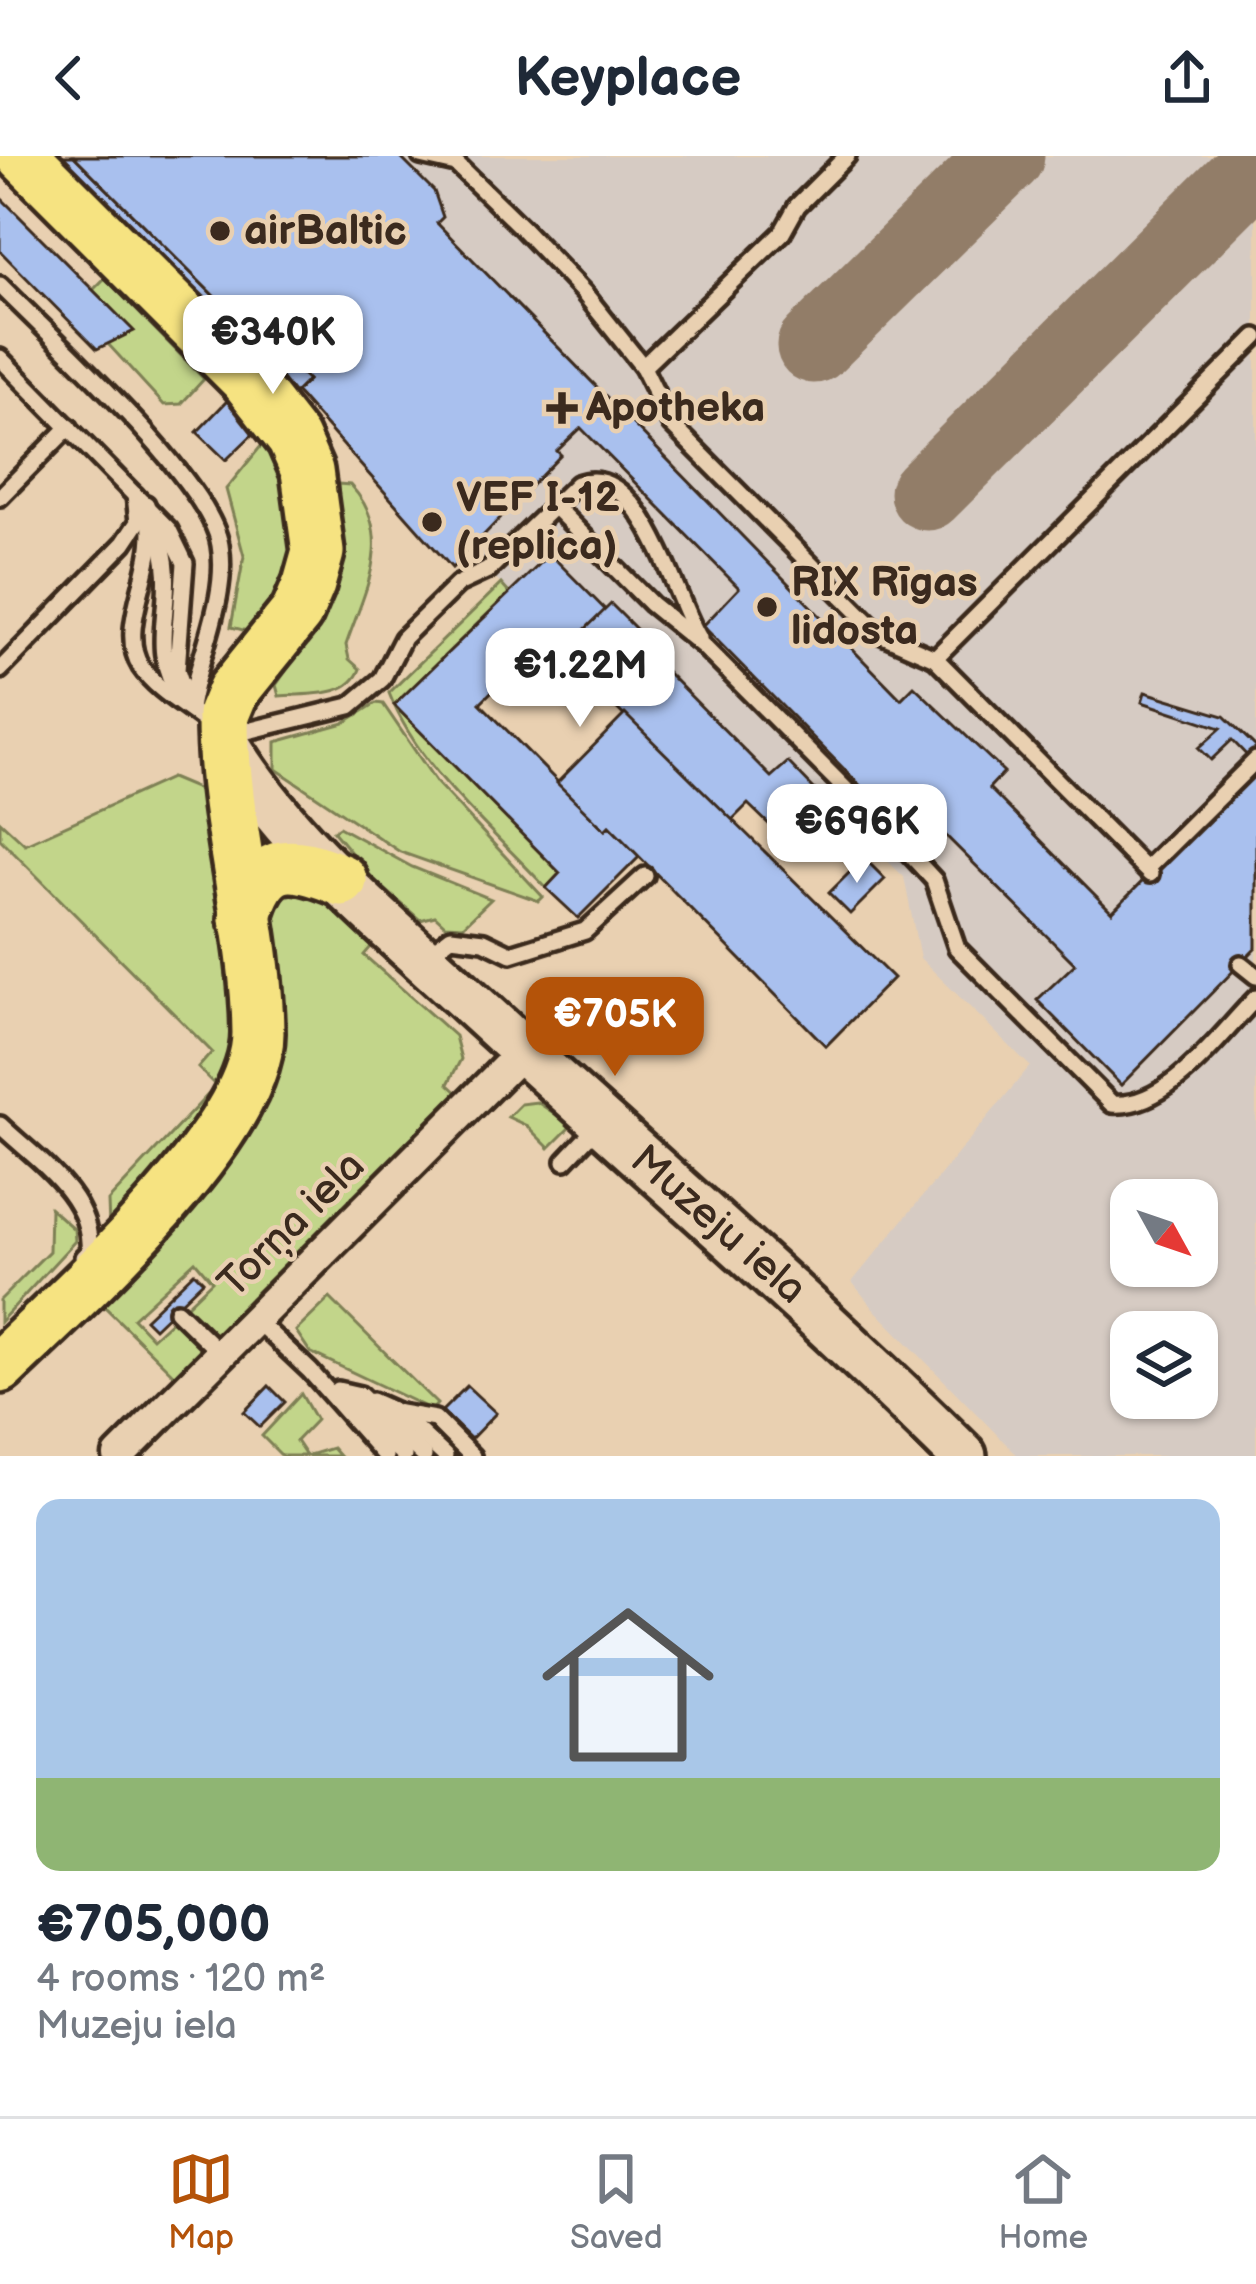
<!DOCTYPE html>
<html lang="en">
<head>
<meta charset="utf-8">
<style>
	:root { --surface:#fff; --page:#f2f2f3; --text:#1f2937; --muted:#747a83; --line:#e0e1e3; --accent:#b45309 }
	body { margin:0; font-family:"Balsamiq Sans",sans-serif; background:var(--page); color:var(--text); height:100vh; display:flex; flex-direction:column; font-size:45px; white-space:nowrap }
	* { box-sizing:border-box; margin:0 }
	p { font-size:39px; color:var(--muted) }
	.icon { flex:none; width:66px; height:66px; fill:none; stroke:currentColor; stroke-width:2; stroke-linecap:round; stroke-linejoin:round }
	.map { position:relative; height:1300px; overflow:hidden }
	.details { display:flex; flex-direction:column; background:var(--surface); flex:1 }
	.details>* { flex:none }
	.needle { width:78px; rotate:130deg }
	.buttons { position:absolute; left:1110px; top:1023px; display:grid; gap:24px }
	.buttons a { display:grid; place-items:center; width:108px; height:108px; border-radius:24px; background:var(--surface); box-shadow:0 3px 9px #0004; font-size:60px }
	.price { position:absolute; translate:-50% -102px; padding:0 27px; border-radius:24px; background:#fff; color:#222; font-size:39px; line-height:78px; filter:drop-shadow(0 3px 6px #0008) }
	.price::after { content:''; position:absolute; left:50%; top:72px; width:36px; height:27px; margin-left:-18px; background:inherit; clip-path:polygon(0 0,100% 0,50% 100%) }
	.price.on { background:var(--accent); color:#fff }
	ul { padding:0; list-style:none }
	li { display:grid; align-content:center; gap:24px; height:636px; padding:0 36px }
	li+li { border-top:3px solid var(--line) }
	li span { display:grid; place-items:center; height:372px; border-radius:24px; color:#555 }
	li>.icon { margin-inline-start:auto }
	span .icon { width:216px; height:216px; fill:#fffc; stroke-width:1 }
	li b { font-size:51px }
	header { display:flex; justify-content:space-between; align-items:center; height:156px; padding:0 36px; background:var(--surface); font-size:54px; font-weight:800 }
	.tabs { display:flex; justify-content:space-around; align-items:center; height:168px; border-top:3px solid var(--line); background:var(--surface); font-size:33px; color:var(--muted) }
	.tabs a { display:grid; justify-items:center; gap:6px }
	.tabs .on { color:var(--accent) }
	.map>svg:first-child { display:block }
	.built { fill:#d6cbc3; fill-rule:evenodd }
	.green { fill:#c2d58a; stroke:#7e8054; stroke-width:3 }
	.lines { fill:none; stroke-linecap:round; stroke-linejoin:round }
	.taxiway { stroke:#927d68; stroke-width:75 }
	.building { fill:#a9c0ee; stroke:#3b2a1e; stroke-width:3 }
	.lane-casing { stroke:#3b2a1e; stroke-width:24 }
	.street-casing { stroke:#3b2a1e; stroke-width:39 }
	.secondary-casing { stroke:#3b2a1e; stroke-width:54 }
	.primary-casing { stroke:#3b2a1e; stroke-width:60 }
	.lane { stroke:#e9d0b1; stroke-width:15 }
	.street { stroke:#e9d0b1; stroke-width:30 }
	.secondary { stroke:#e9d0b1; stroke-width:45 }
	.primary { stroke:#f6e381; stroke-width:51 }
	.poi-dot { fill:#3b2a1e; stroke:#e9d0b1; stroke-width:4.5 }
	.labels { text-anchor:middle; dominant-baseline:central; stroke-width:9; stroke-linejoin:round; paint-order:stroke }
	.poi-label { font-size:42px; font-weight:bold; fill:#3b2a1e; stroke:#e9d0b1; text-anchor:start }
	.street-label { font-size:42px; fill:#3b2a1e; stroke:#e9d0b1 }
</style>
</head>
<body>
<header><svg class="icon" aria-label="back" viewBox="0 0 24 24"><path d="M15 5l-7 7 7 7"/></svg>Keyplace<svg class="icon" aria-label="share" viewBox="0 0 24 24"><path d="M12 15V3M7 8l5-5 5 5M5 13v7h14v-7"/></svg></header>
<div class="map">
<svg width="1256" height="1300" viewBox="0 0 1256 1300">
	<rect width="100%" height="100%" fill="#e9d0b1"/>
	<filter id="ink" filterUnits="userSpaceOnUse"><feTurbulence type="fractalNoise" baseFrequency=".00833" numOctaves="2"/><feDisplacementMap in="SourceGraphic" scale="24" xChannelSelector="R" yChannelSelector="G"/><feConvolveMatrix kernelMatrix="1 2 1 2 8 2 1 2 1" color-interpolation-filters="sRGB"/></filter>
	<g filter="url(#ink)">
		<path class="built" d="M 74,0 L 1256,0 L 1256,1300 L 1018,1300 L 874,1153 L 852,1126 L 1030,910 L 920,802 L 904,721 L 788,607 L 771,621 L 550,398 L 509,437 L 469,394 L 452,412 L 307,224 ZM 1131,1044 L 1197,1044 L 1197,1110 L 1131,1110 ZM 1131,1176 L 1197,1176 L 1197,1242 L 1131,1242 Z"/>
		<g class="green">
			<path d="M 105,122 L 204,223 L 181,248 L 164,249 L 108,188 L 133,175 L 93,134 Z"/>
			<path d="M 266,284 C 309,350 296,415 251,476 L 231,471 L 244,400 L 226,333 Z"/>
			<path d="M 338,328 L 350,329 C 397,378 365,434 346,489 L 349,503 L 360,513 C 349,543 307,537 279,540 L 276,529 C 326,460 341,413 338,328 Z"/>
			<path d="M 501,428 L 509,437 L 394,549 L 560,717 L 546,732 C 493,674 418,613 389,537 Z"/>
			<path d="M 376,547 L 383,548 L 437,627 L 543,741 L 539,745 L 400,696 L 276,613 L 276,586 L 344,567 Z"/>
			<path d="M 171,622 L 214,640 L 239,870 L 213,955 L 109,1071 L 108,1045 L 216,930 L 198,912 L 212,896 L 0,683 L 0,665 L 25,688 Z"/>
			<path d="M 339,671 L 412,711 L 491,743 L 463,770 L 445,769 L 435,760 L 420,764 L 372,722 L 333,675 Z"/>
			<path d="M 308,728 L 377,784 L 364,799 L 455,880 L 461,903 L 448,928 L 460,939 L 217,1183 L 186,1150 L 212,1125 L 195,1105 L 133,1162 L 152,1182 L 175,1161 L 206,1193 L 177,1222 L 100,1146 L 275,921 L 279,880 L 269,767 L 286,730 Z"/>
			<path d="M 537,946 L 572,969 L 549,992 L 527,970 L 508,961 L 521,948 Z"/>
			<path d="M 50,1052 L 74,1073 L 75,1085 L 0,1166 L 0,1144 L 49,1095 Z"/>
			<path d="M 330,1142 L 437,1248 L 432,1254 L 310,1196 L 296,1175 Z"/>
			<path d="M 301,1238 L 316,1264 L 296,1285 L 306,1300 L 332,1292 L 339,1300 L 282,1300 L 262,1280 Z"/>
		</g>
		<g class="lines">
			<g class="taxiway">
				<path d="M 814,190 L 1007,0"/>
				<path d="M 927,337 L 1256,9"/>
			</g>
		</g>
		<g class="building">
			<path d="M 52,0 L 74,0 L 271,197 L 260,208 Z"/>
			<path d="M 74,0 L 399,0 L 434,35 L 443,61 L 437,67 L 901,543 L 914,530 L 1004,616 L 989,632 L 1112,756 L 1256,611 L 1256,792 L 1121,929 L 1037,844 L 1075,808 L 931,665 L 914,684 L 703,470 L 739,432 L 581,272 L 557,295 L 561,299 L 452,412 L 296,236 L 308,224 L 275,192 L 271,197 Z"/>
			<path d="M 0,41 L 134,175 L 97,193 L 0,95 Z"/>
			<path d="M 290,207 L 308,224 L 256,275 L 239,257 Z"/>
			<path d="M 227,245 L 256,275 L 226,304 L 197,276 Z"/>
			<path d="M 550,398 L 771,621 L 788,606 L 816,635 L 776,675 L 748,648 L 732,664 L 545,483 L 480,547 L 605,674 L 609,670 L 640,700 L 578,762 L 546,732 L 560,717 L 394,549 Z"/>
			<path d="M 611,448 L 639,476 L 601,514 L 573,485 Z"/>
			<path d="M 1145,536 L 1224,560 L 1256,591 L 1256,609 L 1232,584 L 1211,604 L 1199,592 L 1221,572 L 1142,546 Z"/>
			<path d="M 625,558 L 893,822 L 826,890 L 609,670 L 605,674 L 557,627 Z"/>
			<path d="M 864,702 L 885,723 L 850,758 L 829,737 Z"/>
			<path d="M 194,1116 L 203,1125 L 154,1172 L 145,1163 Z"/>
			<path d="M 269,1230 L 285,1246 L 260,1271 L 244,1256 Z"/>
			<path d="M 467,1230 L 496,1257 L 471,1283 L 442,1255 Z"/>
		</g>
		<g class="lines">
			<defs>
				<g id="lane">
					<path d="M 421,0 L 456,8 L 522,72 L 584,137 L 643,211 L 671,268 L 880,478 L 935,502 L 1150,718"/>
					<path d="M 0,129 C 50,180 210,324 220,389 C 229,441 198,500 190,552"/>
					<path d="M 0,202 L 169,374 L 185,407 L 177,514 L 189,550"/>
					<path d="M 643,211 L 782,77 L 797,50 L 847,0"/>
					<path d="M 0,341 L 69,271"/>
					<path d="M 146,348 C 167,402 113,467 141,511 C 158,536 189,551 212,571"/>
					<path d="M 555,351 L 651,448 L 703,490 L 909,697 L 934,724 L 957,792 L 1112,948 C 1168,953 1219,879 1256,842"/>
					<path d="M 157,374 C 184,442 141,486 181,540"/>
					<path d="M 935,502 L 1256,181"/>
					<path d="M 0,514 L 124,387 L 138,366 L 135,339"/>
					<path d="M 231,579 L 350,550 L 382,523 L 403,482 L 458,428 L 488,414 L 577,328 C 642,303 674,442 699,482"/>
					<path d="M 1146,713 L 1256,604"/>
					<path d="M 425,801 L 451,781 L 484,785 L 511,798 L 585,775 L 645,720"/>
					<path d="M 1241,808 L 1256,820"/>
					<path d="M 0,969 C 37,1004 93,1040 89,1095 L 83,1101"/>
					<path d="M 565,1005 L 600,968"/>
					<path d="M 177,1155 L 222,1199"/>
					<path d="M 257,1165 L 310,1215 L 385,1300"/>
					<path d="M 338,1234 L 360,1239 L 424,1300"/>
					<path d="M 345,1242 L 404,1300"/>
					<path d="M 372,1245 L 399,1257 L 445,1300"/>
					<path d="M 400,1257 L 435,1263 L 472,1300"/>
				</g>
				<path id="street" d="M 119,1300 L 523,895"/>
				<path id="secondary" d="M 223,582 C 283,685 385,767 472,848 C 636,999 805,1143 963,1300"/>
				<g id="primary">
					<path d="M 245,763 C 262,702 285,701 341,724"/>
					<path d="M 0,1211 C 71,1142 258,977 258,877 C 257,771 222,665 223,559 L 233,535 L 297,456 L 309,428 L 318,396 L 307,315 L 293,283 L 246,223 L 23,0"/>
				</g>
			</defs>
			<use href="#lane" class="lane-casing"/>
			<use href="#street" class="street-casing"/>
			<use href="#secondary" class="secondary-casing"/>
			<use href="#primary" class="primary-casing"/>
			<use href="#lane" class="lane"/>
			<use href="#street" class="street"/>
			<use href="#secondary" class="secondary"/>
			<use href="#primary" class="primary"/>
		</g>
	</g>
	<g class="poi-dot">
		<circle cx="220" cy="75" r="12"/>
		<path d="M556 234h12v12h12v12h-12v12h-12v-12h-12v-12h12z"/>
		<circle cx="432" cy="366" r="12"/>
		<circle cx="767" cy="451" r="12"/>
	</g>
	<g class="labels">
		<g class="poi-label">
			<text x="244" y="75">airBaltic</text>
			<text x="586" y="252">Apotheka</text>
			<text x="456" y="342">VEF I-12<tspan x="456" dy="48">(replica)</tspan></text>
			<text x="791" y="427">RIX Rīgas<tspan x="791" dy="48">lidosta</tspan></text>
		</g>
		<g class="street-label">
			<text transform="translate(292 1069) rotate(-45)">Torņa iela</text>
			<text transform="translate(718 1069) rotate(41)">Muzeju iela</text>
		</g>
	</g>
</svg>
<div class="buttons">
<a><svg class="needle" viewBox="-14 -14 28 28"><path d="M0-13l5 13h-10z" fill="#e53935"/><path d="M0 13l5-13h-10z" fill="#747a83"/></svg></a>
<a><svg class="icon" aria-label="layers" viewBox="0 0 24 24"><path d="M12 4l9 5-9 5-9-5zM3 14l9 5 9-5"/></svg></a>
</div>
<b class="price" style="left:273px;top:241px">€340K</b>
<b class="price" style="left:580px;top:574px">€1.22M</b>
<b class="price" style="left:857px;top:730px">€696K</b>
<b class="price on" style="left:615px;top:923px">€705K</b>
</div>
<section class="details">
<ul>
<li><span style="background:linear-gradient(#a9c7e8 75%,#8fb573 0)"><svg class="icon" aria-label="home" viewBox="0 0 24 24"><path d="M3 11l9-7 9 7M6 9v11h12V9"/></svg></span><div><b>€705,000</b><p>4 rooms · 120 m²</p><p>Muzeju iela</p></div></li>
</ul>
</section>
<nav class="tabs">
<a class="on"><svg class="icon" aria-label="map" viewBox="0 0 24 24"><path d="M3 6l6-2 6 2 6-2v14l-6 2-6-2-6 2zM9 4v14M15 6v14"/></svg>Map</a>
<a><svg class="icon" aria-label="saved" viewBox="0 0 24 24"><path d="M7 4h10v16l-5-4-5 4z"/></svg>Saved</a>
<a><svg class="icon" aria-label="home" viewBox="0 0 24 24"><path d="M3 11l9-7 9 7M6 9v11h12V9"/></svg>Home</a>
</nav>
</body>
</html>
